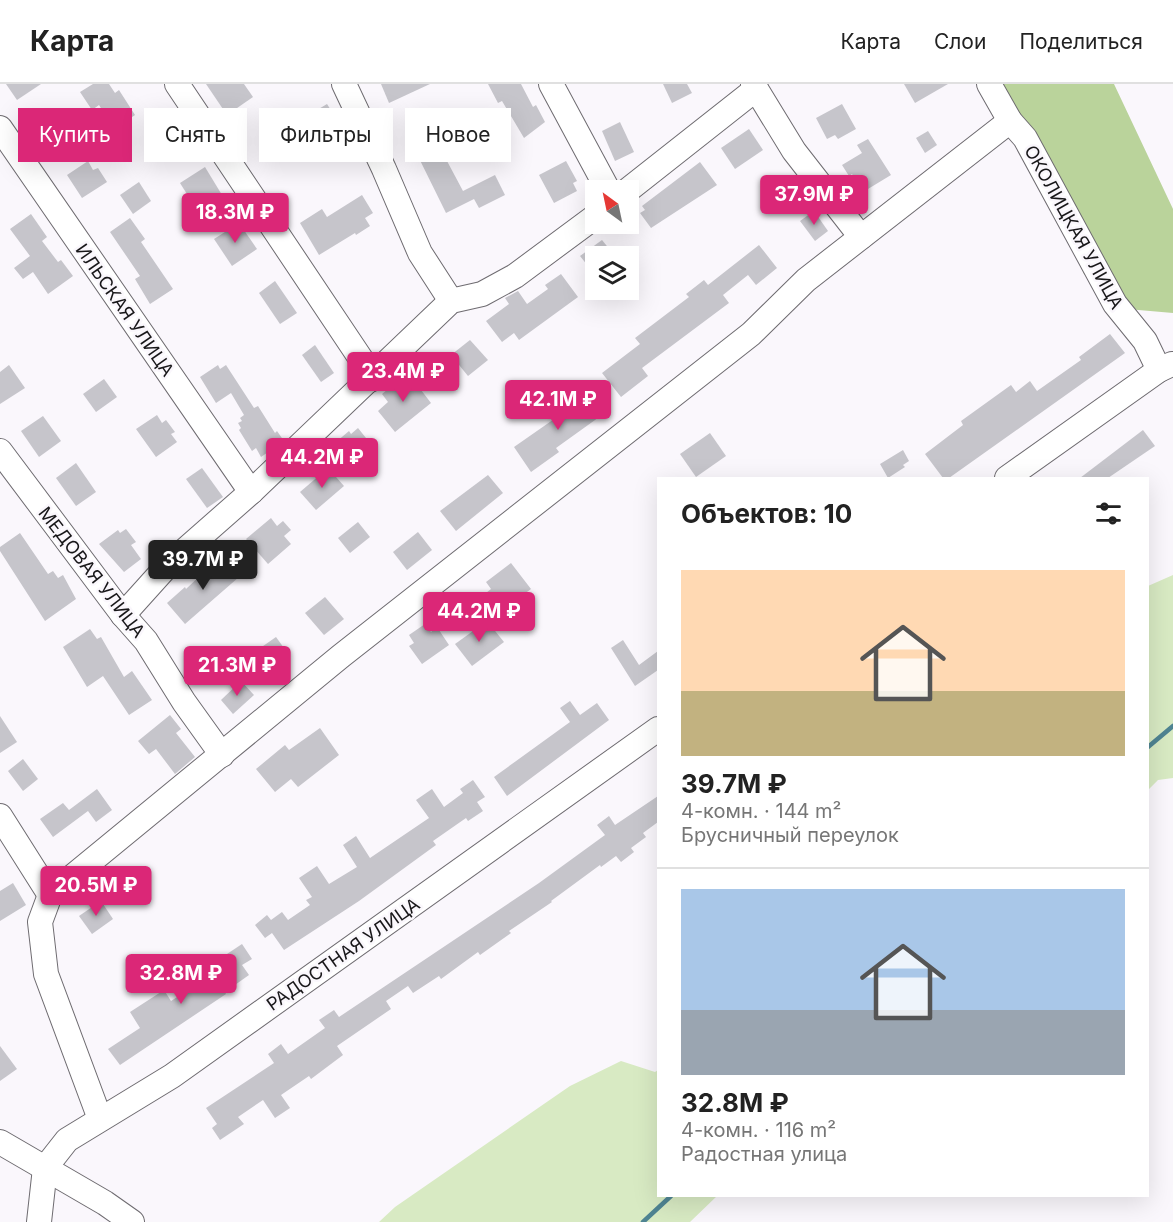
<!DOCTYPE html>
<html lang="ru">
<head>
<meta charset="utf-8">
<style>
	:root { --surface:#fff; --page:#f2f2f2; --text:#222; --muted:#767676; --line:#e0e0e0; --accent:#db2777 }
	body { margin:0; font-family:Inter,sans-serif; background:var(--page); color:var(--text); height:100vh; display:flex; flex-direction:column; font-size:22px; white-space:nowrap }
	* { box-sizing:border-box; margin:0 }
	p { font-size:20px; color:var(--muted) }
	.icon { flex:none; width:33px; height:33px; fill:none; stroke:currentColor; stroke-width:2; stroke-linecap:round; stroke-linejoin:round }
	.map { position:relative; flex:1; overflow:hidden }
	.panel { position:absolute; left:657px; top:393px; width:492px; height:720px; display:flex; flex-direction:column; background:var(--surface); border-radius:0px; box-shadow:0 6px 24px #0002 }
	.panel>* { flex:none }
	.hud { position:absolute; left:18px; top:24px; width:549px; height:54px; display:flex; gap:12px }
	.needle { width:39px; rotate:327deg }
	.controls { position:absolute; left:585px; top:96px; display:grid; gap:12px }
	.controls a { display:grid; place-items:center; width:54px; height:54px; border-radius:0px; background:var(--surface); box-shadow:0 6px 24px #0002; font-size:30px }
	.price { position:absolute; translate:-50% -51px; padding:0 14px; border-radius:6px; background:var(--accent); color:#fff; font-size:20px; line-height:39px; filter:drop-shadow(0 2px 3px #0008) }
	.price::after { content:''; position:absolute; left:50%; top:36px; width:18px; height:14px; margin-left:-9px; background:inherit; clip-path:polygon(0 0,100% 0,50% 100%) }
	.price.selected { background:#222; color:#fff }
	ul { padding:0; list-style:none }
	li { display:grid; align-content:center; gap:12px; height:318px; padding:0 24px }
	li+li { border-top:2px solid var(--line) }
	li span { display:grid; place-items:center; height:186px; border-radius:0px; color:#555 }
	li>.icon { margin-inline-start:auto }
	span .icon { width:108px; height:108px; fill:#fffc; stroke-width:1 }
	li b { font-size:26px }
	h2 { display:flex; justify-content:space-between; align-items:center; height:72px; padding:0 24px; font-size:26px }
	.pill { padding:0 21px; border-radius:0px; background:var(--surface); box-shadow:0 6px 24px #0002; font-size:21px; line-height:54px }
	.pill.selected { background:var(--accent); color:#fff }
	header { display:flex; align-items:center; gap:36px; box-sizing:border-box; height:84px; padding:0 30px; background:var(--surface); border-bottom:2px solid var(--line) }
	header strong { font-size:28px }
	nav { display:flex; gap:33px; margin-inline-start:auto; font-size:21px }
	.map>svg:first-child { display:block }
	.green { fill:#d8eac3 }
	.forest { fill:#bad39b }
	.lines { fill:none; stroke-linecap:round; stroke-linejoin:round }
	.stream { stroke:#4f8492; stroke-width:4.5 }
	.building { fill:#c6c5cb }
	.minor-casing { stroke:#6e6b70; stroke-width:26 }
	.minor { stroke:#fff; stroke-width:24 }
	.labels { text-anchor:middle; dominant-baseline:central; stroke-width:5; stroke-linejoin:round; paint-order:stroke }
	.street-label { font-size:18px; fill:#181719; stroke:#faf7fc }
</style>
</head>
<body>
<header>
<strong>Карта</strong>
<nav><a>Карта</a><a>Слои</a><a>Поделиться</a></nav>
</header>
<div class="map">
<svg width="1173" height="1138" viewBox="0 0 1173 1138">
	<rect width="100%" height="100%" fill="#faf7fc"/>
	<g class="green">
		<path d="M 1173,491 L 1173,694 L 1158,696 L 1148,706 L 1148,502 Z"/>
		<path d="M 621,977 L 655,988 L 658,986 L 658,1112 L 717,1112 L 690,1138 L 379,1138 L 395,1123 L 570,1002 Z"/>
	</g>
	<path class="forest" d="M 1002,0 L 1114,0 L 1173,125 L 1173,229 L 1127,225 L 1084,190 L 1058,133 L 1017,25 Z"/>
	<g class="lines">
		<g class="stream">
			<path d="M 1148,663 L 1173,642"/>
			<path d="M 643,1138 L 671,1112"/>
		</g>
	</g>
	<g class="building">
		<path d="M 6,0 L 41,0 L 17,16 Z"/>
		<path d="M 93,0 L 109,0 L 115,9 L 119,6 L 135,31 L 114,45 L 99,21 L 92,26 L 80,8 Z"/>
		<path d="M 206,0 L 244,0 L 253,13 L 227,31 Z"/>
		<path d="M 381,0 L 430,0 L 389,19 Z"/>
		<path d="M 488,0 L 521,0 L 533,23 L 536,21 L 545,38 L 524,54 L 502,17 L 498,19 Z"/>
		<path d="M 663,0 L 687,0 L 692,9 L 672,19 Z"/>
		<path d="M 904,0 L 948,0 L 915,19 Z"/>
		<path d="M 327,20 L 334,31 L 326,36 L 337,54 L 314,68 L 297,38 Z"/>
		<path d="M 842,20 L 856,45 L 838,55 L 835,51 L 827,55 L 816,34 Z"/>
		<path d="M 57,29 L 74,53 L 52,68 L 35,44 Z"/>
		<path d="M 620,38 L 634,68 L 615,77 L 602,47 Z"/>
		<path d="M 749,45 L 763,66 L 735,85 L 721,64 Z"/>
		<path d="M 431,47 L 463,107 L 495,91 L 505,111 L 479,124 L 474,115 L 446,129 L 411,58 Z"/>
		<path d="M 928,47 L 937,61 L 925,69 L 916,54 Z"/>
		<path d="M 868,55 L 891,91 L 863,108 L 852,90 L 849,92 L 842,81 L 862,69 L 857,61 Z"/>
		<path d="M 88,77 L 93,86 L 98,84 L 107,98 L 82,114 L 67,91 Z"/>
		<path d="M 566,77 L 577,97 L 573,99 L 577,107 L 554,119 L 539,91 Z"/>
		<path d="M 700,78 L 717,101 L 651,144 L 640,129 L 645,126 L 642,122 Z"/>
		<path d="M 205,83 L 222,111 L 197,126 L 180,99 Z"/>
		<path d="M 139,98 L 151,117 L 133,130 L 120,111 Z"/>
		<path d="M 362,111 L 373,129 L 365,134 L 370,142 L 356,151 L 355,149 L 319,171 L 300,139 L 322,125 L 327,133 Z"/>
		<path d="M 814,127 L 828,147 L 815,157 L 800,137 Z"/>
		<path d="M 31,130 L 47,153 L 42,157 L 58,178 L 61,176 L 73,192 L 48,210 L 33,188 L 23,195 L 14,184 L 30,172 L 10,145 Z"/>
		<path d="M 130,134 L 145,155 L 141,158 L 173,205 L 150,220 L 135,195 L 140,192 L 110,148 Z"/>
		<path d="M 239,139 L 257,165 L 232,182 L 214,155 Z"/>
		<path d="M 602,156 L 615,172 L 596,172 L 596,192 L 580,172 Z"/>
		<path d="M 759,161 L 777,184 L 756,201 L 748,191 L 723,211 L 729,219 L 642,284 L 648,292 L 621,313 L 602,289 L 640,260 L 635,254 L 689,213 L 686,210 L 704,196 L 708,201 Z"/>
		<path d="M 561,190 L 578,213 L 519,256 L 514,249 L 502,258 L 486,237 L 509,220 L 505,214 L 518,207 L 527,220 L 548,205 L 545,201 Z"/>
		<path d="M 275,197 L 297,229 L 280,240 L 259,209 Z"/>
		<path d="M 1110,250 L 1125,269 L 949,394 L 943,394 L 925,370 L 963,341 L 961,337 L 1011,301 L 1016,308 L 1030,297 L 1037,307 L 1081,276 L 1079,273 Z"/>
		<path d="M 470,256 L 488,276 L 468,292 L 451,271 Z"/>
		<path d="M 315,261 L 334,289 L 321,298 L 302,271 Z"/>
		<path d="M 9,281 L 25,304 L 0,320 L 0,288 Z"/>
		<path d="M 218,281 L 220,285 L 226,281 L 254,324 L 258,322 L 275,349 L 277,347 L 284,357 L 261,373 L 256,364 L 252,367 L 239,346 L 241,344 L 238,339 L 242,337 L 240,334 L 244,331 L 231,309 L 216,319 L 200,293 Z"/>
		<path d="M 408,289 L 431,319 L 395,348 L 378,327 L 388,318 L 382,310 Z"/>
		<path d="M 104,295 L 117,313 L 96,328 L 83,310 Z"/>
		<path d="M 579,310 L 581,313 L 586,310 L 602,331 L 556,364 L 559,368 L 531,388 L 514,363 L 557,333 L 554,328 Z"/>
		<path d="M 157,331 L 162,339 L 166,336 L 175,348 L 171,350 L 177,358 L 156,373 L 136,345 Z"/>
		<path d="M 43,332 L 61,357 L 39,373 L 21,347 Z"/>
		<path d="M 358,344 L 370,359 L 341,384 L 328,370 L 332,367 L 329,364 L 349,347 L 351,350 Z"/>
		<path d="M 1143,346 L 1155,362 L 1108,394 L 1080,394 Z"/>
		<path d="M 710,349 L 726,372 L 696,393 L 680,370 Z"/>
		<path d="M 903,366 L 909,377 L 903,381 L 905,383 L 888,394 L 880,380 Z"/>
		<path d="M 76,379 L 96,408 L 76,422 L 56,394 Z"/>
		<path d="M 202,384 L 223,413 L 207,424 L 186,395 Z"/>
		<path d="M 328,384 L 344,402 L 316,426 L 300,408 Z"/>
		<path d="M 488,391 L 503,409 L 456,447 L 440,427 Z"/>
		<path d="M 271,434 L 277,442 L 283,437 L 291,446 L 284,452 L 291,460 L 268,480 L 246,455 Z"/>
		<path d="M 358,438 L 370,453 L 350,469 L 338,454 Z"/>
		<path d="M 126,445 L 136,458 L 131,461 L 141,475 L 124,488 L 99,460 L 118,446 L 120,449 Z"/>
		<path d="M 418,448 L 432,466 L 407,486 L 393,468 Z"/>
		<path d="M 20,449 L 48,490 L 53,487 L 58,494 L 63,491 L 76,515 L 45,537 L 0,467 L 0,463 Z"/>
		<path d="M 220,473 L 239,493 L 185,540 L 167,519 L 185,503 L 186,505 Z"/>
		<path d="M 511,479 L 531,505 L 500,528 L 486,509 L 491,505 L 486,498 Z"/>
		<path d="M 325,513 L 344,535 L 324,551 L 305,529 Z"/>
		<path d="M 487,537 L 504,558 L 472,582 L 455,560 Z"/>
		<path d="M 425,540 L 431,548 L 437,543 L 449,561 L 422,580 L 409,562 L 414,559 L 409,551 Z"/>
		<path d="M 90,545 L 97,555 L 101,553 L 124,593 L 132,587 L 152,616 L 129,631 L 103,592 L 87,603 L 63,563 Z"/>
		<path d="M 276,553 L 289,571 L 270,585 L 256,567 Z"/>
		<path d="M 623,556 L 639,581 L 658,567 L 658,586 L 635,602 L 611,564 Z"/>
		<path d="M 241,597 L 254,611 L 233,630 L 221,616 Z"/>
		<path d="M 570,617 L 580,631 L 597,619 L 609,636 L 507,712 L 494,693 L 570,638 L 560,624 Z"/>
		<path d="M 170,631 L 181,645 L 176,649 L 195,673 L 175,690 L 156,665 L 149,670 L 138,657 Z"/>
		<path d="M 0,632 L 17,658 L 0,669 Z"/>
		<path d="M 320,644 L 339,671 L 298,703 L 291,695 L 275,708 L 256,685 L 285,661 L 289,666 Z"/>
		<path d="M 23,675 L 38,695 L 23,707 L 8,687 Z"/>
		<path d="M 473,696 L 485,713 L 477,718 L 483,727 L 468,737 L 466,734 L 433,757 L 436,761 L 359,817 L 284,866 L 272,849 L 265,854 L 255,841 L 267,831 L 271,836 L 282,828 L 288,836 L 310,821 L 306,816 L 312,813 L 299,794 L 317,782 L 329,800 L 357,783 L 343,761 L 356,752 L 370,774 L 429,734 L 416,716 L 432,705 L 444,723 L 463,709 L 460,705 Z"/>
		<path d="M 97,705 L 112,726 L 96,738 L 88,727 L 53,753 L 40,735 L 63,719 L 69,726 Z"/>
		<path d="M 658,712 L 658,738 L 643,749 L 646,753 L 631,764 L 634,768 L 621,778 L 616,772 L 601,783 L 600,781 L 551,817 L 552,818 L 509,847 L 511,849 L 480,871 L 478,868 L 441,895 L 439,892 L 413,909 L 408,902 L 386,917 L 391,925 L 337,962 L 343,971 L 311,995 L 309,992 L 281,1011 L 290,1024 L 275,1034 L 263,1016 L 238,1033 L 244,1040 L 220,1056 L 212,1044 L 217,1040 L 206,1024 L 274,979 L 268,970 L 281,960 L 288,970 L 325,944 L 319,936 L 334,926 L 339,933 L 539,799 L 605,751 L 597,741 L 609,732 L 615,741 Z"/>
		<path d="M 13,799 L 26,821 L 0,837 L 0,807 Z"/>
		<path d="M 101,817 L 113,835 L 92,850 L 79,832 Z"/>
		<path d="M 242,860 L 252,875 L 242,881 L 249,891 L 225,908 L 226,910 L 120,981 L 108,965 L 140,944 L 130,928 L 164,906 L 171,917 L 217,887 L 212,880 Z"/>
		<path d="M 0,962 L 17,985 L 0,997 Z"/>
	</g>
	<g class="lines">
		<defs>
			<g id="minor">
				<path d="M 177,0 L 363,278 L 370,296"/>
				<path d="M 344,0 L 384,85 L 420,169 L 451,217"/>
				<path d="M 551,0 L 608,106"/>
				<path d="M 753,0 L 794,67 L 861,153"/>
				<path d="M 989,0 L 1010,37 L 1025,54 L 1115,220 L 1145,257 L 1159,286"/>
				<path d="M 0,44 L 251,408"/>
				<path d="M 628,106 L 756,5"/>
				<path d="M 0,367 L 123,531 L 146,557 L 184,618 L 222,671"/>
				<path d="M 1007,394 L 1159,286 L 1172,280"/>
				<path d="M 123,531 L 168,481 L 251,408 L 451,217 L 482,210 L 515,192 L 596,132"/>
				<path d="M 0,732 L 50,811"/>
				<path d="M 100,1035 L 46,890 L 40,838 L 50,811 L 341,572 L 751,250 L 806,196 L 1010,37"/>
				<path d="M 0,1058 L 105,1119 L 132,1138"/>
				<path d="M 39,1138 L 45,1084 L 67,1056 L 172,992 L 658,645"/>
			</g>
		</defs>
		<use href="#minor" class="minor-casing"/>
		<use href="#minor" class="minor"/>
	</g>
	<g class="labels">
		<g class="street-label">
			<text transform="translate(1074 143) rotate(61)">ОКОЛИЦКАЯ УЛИЦА</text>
			<text transform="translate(125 226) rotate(55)">ИЛЬСКАЯ УЛИЦА</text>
			<text transform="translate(92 488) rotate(52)">МЕДОВАЯ УЛИЦА</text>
			<text transform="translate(343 870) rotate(-35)">РАДОСТНАЯ УЛИЦА</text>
		</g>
	</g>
</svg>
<div class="controls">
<a><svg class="needle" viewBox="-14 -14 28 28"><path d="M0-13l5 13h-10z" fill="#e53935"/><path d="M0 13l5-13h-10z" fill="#767676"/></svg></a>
<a><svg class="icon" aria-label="layers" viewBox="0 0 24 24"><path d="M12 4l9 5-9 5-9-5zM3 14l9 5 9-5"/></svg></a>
</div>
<b class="price" style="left:814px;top:142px">37.9M ₽</b>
<b class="price" style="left:235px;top:160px">18.3M ₽</b>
<b class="price" style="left:403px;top:319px">23.4M ₽</b>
<b class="price" style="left:558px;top:347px">42.1M ₽</b>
<b class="price" style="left:322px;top:405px">44.2M ₽</b>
<b class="price selected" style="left:203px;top:507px">39.7M ₽</b>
<b class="price" style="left:479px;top:559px">44.2M ₽</b>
<b class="price" style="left:237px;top:613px">21.3M ₽</b>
<b class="price" style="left:96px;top:833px">20.5M ₽</b>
<b class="price" style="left:181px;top:921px">32.8M ₽</b>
<div class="hud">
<a class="pill selected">Купить</a>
<a class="pill">Снять</a>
<a class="pill">Фильтры</a>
<a class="pill">Новое</a>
</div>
<section class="panel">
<h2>Объектов: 10<svg class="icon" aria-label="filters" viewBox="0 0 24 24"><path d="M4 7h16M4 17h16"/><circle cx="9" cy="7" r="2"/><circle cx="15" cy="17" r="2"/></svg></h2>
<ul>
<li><span style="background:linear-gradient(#ffd9b3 65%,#c2b280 0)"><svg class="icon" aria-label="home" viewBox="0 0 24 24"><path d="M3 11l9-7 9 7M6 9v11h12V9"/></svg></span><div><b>39.7M ₽</b><p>4-комн. · 144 m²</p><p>Брусничный переулок</p></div></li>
<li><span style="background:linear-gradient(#a9c7e8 65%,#9aa5b1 0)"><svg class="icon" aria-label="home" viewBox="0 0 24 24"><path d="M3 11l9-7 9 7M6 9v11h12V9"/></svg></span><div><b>32.8M ₽</b><p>4-комн. · 116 m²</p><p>Радостная улица</p></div></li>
</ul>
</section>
</div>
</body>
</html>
